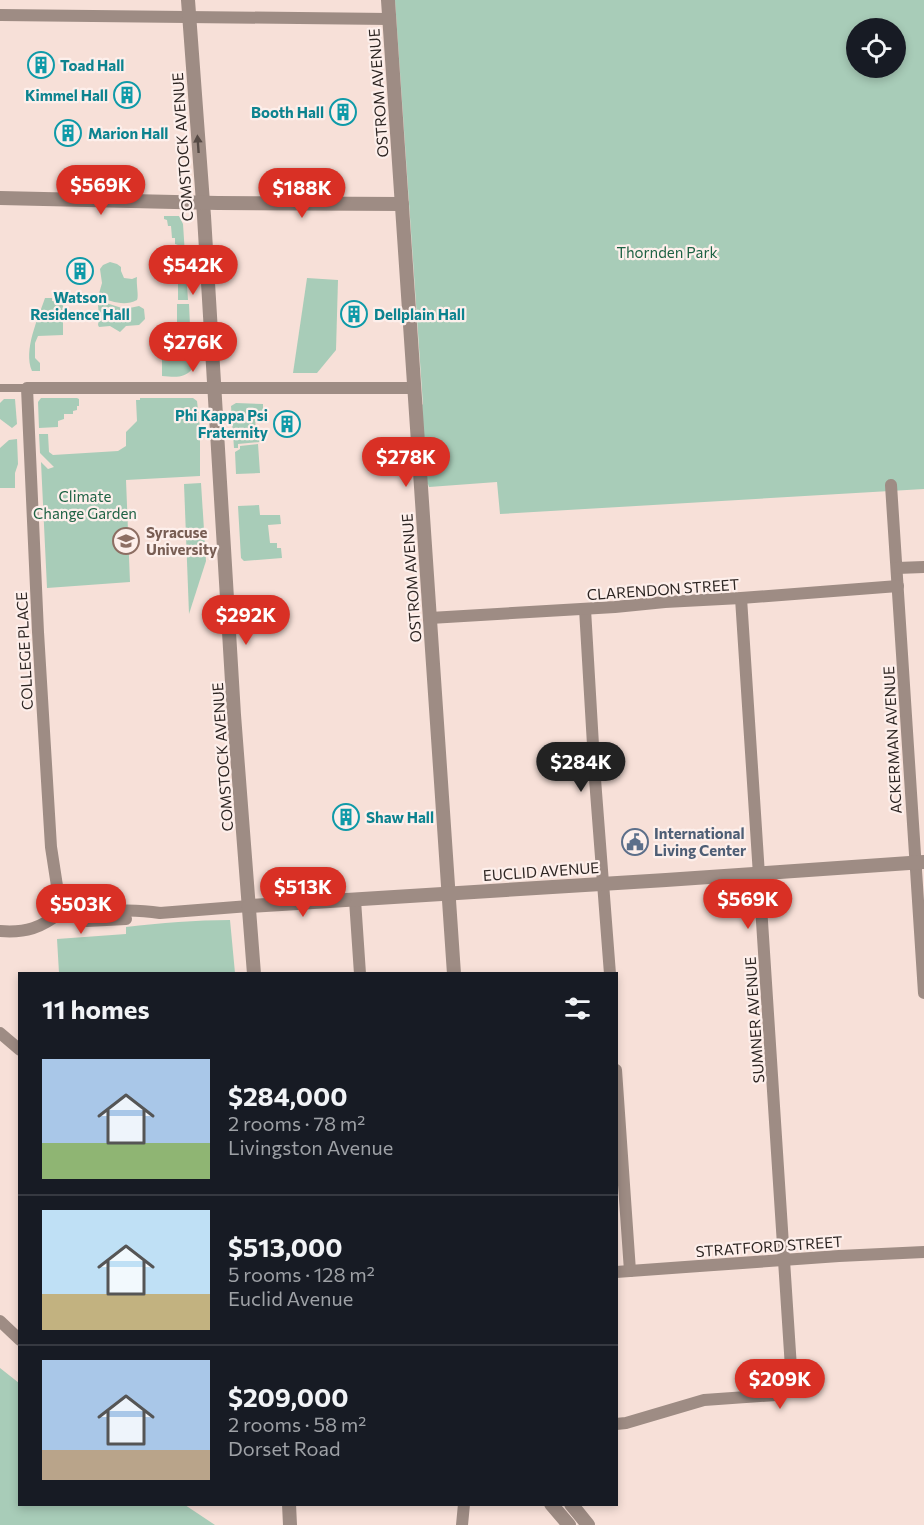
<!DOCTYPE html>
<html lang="en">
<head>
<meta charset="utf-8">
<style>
	:root { --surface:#171b24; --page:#242831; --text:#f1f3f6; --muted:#9ea1a6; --line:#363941; --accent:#d93025 }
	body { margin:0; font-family:Commissioner,sans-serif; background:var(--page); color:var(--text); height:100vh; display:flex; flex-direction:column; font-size:22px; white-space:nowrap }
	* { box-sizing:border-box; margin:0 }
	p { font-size:20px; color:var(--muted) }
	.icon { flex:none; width:33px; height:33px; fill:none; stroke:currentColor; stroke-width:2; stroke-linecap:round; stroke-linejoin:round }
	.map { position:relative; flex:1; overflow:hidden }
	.drawer { position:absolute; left:18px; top:972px; width:600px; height:534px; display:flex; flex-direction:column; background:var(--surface); border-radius:0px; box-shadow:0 3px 9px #0003 }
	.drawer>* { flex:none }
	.controls { position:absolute; left:846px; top:18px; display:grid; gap:12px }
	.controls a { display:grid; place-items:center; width:60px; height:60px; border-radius:50%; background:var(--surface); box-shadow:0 3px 9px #0003; font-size:30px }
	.price { position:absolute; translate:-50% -51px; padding:0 14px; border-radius:21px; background:var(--accent); color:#fff; font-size:20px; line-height:39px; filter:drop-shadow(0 2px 3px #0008) }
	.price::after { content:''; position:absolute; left:50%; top:36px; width:18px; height:14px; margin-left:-9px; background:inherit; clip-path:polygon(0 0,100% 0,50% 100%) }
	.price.current { background:#222; color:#fff }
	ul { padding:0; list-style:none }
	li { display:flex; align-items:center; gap:18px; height:150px; padding:0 24px }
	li+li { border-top:2px solid var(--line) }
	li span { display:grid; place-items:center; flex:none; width:168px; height:120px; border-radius:0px; color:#555 }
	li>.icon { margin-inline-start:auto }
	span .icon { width:72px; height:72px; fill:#fffc; stroke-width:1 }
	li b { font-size:26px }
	h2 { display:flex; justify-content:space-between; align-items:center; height:72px; padding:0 24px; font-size:26px }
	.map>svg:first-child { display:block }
	.green { fill:#a8ccb8; fill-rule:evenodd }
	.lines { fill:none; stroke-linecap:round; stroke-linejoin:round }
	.pedestrian { stroke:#9e8c84; stroke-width:8 }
	.minor { stroke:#9e8c84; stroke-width:12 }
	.tertiary { stroke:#9e8c84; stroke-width:14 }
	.oneway { fill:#554a45 }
	.labels { text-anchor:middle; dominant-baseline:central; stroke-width:4.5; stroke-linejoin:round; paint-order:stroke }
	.culture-label { font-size:15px; font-weight:bold; fill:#0d838f; stroke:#fdefeb; text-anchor:start }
	.street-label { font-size:15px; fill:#2e2623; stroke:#fdefeb }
	.park-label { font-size:15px; fill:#1e6244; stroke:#fdefeb }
	.education-label { font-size:15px; font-weight:bold; fill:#785e54; stroke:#fdefeb; text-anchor:start }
	.service-label { font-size:15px; font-weight:bold; fill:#4e5e75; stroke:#fdefeb; text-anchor:start }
</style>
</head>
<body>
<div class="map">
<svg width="924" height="1525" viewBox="0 0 924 1525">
	<rect width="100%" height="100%" fill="#f7e0d8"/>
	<g class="green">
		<path d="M 395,0 L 924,0 L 924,489 L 500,514 L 497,482 L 429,487 L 428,484 L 426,485 L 422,404 L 423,405 ZM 856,28 L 896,28 L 896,68 L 856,68 Z"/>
		<path d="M 164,216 L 179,216 L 183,224 L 188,300 L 178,300 L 178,245 L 175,244 L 175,238 L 172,238 L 171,226 L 168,226 L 167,220 L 164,219 Z"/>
		<path d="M 110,262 L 117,264 L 121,267 L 121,271 L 124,278 L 132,279 L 137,277 C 136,284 139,296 137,300 C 124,307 111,301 98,297 L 102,283 L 100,269 L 103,265 Z"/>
		<path d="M 307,278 L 338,280 L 336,350 L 317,373 L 293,373 Z"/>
		<path d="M 45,298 L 52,298 L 52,301 L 63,301 L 63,335 L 38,336 L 35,343 L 35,358 L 40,363 L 40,371 L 32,371 C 23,350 38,319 45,298 Z"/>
		<path d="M 106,303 L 125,309 L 139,306 L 144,309 L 145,319 L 139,325 L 126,326 L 120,332 L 110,326 L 99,327 L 98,325 L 99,317 L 98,305 L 100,304 Z"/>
		<path d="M 177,304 L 189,304 L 192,369 C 184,379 174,377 162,376 L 162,359 L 177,359 Z"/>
		<path d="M 41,398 L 77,398 L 79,399 L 79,406 L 77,406 L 77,410 L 73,411 L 73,414 L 64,414 L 64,419 L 58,421 L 58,427 L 39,428 L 38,402 Z"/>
		<path d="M 140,398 L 193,398 L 197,401 L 200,428 L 200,476 L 126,480 L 130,582 L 47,588 L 41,462 L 48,469 L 54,467 L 40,453 L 39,434 L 48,434 L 49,452 L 53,455 L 118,451 L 126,446 L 126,432 L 137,421 L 136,400 L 140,400 Z"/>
		<path d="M 4,399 L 15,399 L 17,424 L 12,428 L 0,419 L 0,403 Z"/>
		<path d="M 236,403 L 263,404 L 263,411 L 257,411 L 255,415 L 256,437 L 260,437 L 260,442 L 238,444 L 238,448 L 234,448 L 231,406 Z"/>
		<path d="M 17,439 L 18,464 L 15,473 L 15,488 L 0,488 L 0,448 L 9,440 Z"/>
		<path d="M 258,444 L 260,473 L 236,474 L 235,452 L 240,449 L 240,446 Z"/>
		<path d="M 201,483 L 206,561 L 189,614 L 184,484 Z"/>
		<path d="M 259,505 L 260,515 L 280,515 L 281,524 L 268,525 L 270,543 L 277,543 L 277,548 L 281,548 L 282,558 L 244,561 L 241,558 L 238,506 Z"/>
		<path d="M 230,920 L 235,973 L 59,973 L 57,939 L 126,934 L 126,927 C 161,923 196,920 230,920 Z"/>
		<path d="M 0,1368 L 19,1383 L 20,1504 L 185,1505 L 215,1525 L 0,1525 Z"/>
	</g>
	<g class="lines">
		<path class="pedestrian" d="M 0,388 L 27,388"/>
		<g class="minor">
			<path d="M 0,15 L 389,19"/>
			<path d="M 891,485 L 924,993"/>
			<path d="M 897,568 L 924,567"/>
			<path d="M 585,609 L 595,779 L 610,974"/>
			<path d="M 430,618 L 615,607 L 665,602 L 741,598 L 898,586"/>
			<path d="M 355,900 L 360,974"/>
			<path d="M 61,912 L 51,847 L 38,632 L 27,388 L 414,388"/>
			<path d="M 72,915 C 101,911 131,908 160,913 L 249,906"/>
			<path d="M 76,916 L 87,921 L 126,919"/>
			<path d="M 0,931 C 26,933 41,928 61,912"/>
			<path d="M 0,1033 L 20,1050"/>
			<path d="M 616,1070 L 630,1271"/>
			<path d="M 616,1272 L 839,1256 L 924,1252"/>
			<path d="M 0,1321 L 20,1340"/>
			<path d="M 616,1424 L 626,1423 L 704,1400 L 776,1395 C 792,1389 790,1384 791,1368 L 741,598"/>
			<path d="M 462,1525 L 464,1504"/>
		</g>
		<g class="tertiary">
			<path d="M 188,0 L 204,216 L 234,715 L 254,974"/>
			<path d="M 388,0 L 454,974"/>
			<path d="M 0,198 L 218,203 L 402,204"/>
			<path d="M 249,906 L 666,880 L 924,862"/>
			<path d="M 289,1504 L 290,1525"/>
			<path d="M 551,1504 L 569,1525"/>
			<path d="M 571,1504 L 588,1525"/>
		</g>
	</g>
	<defs><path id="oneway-solid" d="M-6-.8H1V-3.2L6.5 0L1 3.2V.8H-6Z" transform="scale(1.5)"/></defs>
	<use class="oneway" href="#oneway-solid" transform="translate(198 144) rotate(-94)"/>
	<defs>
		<symbol id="building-ring" viewBox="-11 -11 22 22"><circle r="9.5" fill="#fdefeb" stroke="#0f9aa8" stroke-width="1.5"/><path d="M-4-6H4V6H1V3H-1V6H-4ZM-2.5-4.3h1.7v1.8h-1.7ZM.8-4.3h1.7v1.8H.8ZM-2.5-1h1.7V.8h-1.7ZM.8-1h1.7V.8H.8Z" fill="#0f9aa8"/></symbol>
		<symbol id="university-ring" viewBox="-11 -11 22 22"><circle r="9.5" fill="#fdefeb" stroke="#8d6e63" stroke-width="1.5"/><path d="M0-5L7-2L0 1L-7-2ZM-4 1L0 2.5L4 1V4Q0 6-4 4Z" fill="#8d6e63"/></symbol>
		<symbol id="civic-ring" viewBox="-11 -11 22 22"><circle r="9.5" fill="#fdefeb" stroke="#5c6f8a" stroke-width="1.5"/><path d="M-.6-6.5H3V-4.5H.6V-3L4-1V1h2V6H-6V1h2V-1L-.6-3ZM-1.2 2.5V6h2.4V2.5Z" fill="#5c6f8a"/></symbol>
	</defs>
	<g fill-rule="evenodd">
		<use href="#building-ring" x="26" y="50" width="30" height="30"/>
		<use href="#building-ring" x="112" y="80" width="30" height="30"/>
		<use href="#building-ring" x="328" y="97" width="30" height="30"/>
		<use href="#building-ring" x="53" y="118" width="30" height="30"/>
		<use href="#building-ring" x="65" y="256" width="30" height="30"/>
		<use href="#building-ring" x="339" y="299" width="30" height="30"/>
		<use href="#building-ring" x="272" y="409" width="30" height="30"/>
		<use href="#university-ring" x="111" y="526" width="30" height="30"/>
		<use href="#building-ring" x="331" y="802" width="30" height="30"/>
		<use href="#civic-ring" x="620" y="827" width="30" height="30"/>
	</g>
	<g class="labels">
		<g class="culture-label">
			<text x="60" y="65">Toad Hall</text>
			<text x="108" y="95" text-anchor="end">Kimmel Hall</text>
			<text x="324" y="112" text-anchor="end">Booth Hall</text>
			<text x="88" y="133">Marion Hall</text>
			<text x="80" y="297" text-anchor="middle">Watson<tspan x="80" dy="17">Residence Hall</tspan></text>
			<text x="374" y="314">Dellplain Hall</text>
			<text x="268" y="415" text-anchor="end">Phi Kappa Psi<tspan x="268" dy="17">Fraternity</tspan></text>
			<text x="366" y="817">Shaw Hall</text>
		</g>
		<g class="street-label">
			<text transform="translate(378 93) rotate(-94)">OSTROM AVENUE</text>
			<text transform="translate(182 147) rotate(-94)">COMSTOCK AVENUE</text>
			<text transform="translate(411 578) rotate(-94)">OSTROM AVENUE</text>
			<text transform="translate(663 589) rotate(-4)">CLARENDON STREET</text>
			<text transform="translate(24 651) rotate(-93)">COLLEGE PLACE</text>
			<text transform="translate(892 740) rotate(-93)">ACKERMAN AVENUE</text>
			<text transform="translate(222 757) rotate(-94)">COMSTOCK AVENUE</text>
			<text transform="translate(541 871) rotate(-4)">EUCLID AVENUE</text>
			<text transform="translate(754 1020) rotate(-94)">SUMNER AVENUE</text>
			<text transform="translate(769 1246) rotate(-4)">STRATFORD STREET</text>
		</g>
		<g class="park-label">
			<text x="667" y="252">Thornden Park</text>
			<text x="85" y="496">Climate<tspan x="85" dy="17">Change Garden</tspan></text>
		</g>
		<g class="education-label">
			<text x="146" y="532">Syracuse<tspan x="146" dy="17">University</tspan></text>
		</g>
		<g class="service-label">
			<text x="654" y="833">International<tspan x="654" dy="17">Living Center</tspan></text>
		</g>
	</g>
</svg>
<div class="controls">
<a><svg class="icon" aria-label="locate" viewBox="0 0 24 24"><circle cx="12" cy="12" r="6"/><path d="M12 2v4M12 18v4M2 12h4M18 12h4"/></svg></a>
</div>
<b class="price" style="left:101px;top:216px">$569K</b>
<b class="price" style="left:302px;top:219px">$188K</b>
<b class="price" style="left:193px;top:296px">$542K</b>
<b class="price" style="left:193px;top:373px">$276K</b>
<b class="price" style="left:406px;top:488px">$278K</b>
<b class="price" style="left:246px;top:646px">$292K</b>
<b class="price current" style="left:581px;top:793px">$284K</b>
<b class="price" style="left:303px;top:918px">$513K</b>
<b class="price" style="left:748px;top:930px">$569K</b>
<b class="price" style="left:81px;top:935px">$503K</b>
<b class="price" style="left:780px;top:1410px">$209K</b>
<section class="drawer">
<h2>11 homes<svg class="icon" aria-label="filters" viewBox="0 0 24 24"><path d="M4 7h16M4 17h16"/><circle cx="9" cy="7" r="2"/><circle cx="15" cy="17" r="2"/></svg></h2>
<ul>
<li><span style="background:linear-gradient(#a9c7e8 70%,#8fb573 0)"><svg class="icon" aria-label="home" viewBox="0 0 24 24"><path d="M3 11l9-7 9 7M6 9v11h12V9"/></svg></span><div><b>$284,000</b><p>2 rooms · 78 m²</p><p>Livingston Avenue</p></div></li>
<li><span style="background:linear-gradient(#bfe0f5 70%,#c2b280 0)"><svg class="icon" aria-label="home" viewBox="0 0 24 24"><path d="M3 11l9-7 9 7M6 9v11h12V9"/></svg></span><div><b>$513,000</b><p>5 rooms · 128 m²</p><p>Euclid Avenue</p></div></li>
<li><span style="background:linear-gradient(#a9c7e8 75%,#b9a48a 0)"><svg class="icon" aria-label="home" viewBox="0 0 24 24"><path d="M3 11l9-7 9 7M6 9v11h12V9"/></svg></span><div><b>$209,000</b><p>2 rooms · 58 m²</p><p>Dorset Road</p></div></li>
</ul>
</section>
</div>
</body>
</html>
